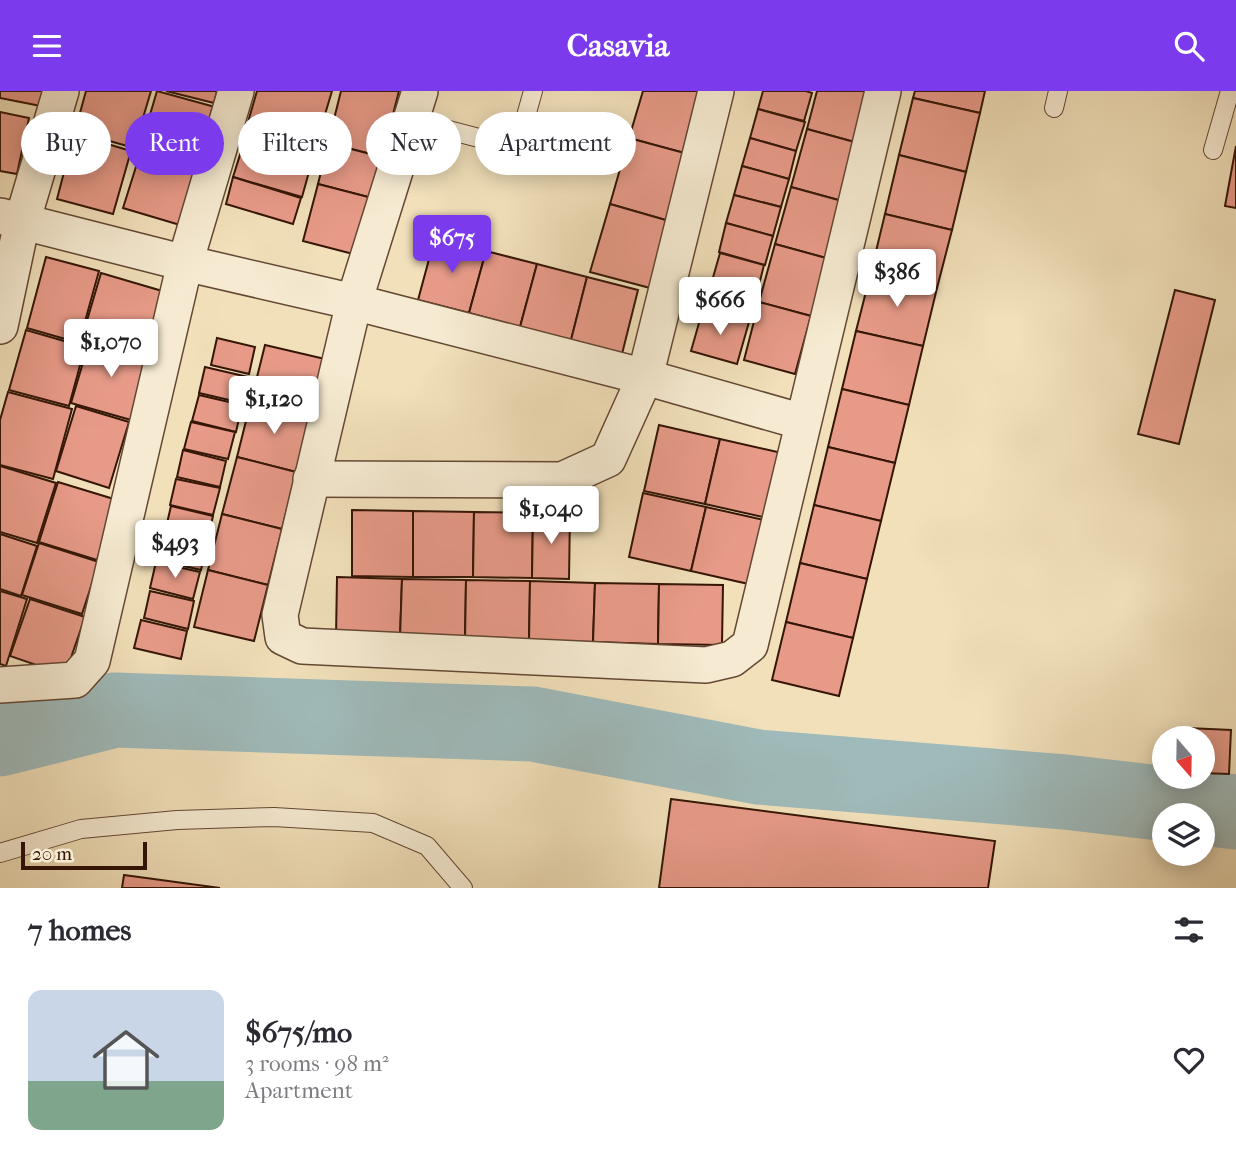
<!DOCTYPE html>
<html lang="en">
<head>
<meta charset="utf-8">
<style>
	:root { --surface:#fff; --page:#f7f7f7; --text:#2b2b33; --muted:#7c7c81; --line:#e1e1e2; --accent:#7c3aed }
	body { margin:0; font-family:"IM FELL French Canon",serif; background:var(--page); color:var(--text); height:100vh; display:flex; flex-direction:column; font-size:26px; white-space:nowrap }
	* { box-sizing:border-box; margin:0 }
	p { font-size:23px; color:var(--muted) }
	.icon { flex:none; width:38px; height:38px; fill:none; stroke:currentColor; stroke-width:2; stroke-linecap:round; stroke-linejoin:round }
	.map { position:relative; height:797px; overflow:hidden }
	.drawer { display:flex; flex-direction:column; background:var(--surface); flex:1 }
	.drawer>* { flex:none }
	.banner { position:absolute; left:21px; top:21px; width:700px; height:63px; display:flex; gap:14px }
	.needle { width:46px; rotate:160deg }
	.fabs { position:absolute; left:1152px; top:635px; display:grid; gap:14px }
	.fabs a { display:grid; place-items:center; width:63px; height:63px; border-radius:50%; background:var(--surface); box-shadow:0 4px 18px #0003; font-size:35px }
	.scale { position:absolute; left:21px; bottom:18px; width:126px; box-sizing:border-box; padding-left:7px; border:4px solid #351606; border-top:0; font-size:19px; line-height:24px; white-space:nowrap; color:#351606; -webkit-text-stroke:5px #f6ebd2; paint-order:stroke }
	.price { position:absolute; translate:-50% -60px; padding:0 16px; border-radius:7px; background:#fff; color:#222; font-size:23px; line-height:46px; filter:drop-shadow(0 2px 4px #0008) }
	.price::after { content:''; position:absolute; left:50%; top:42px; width:21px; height:16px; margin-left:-10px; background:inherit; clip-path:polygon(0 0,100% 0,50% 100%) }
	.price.active { background:var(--accent); color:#fff }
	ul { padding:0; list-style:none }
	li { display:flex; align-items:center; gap:21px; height:175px; padding:0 28px }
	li+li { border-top:2px solid var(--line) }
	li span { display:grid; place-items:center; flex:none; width:196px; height:140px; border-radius:14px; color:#555 }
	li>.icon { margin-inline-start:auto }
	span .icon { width:84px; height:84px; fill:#fffc; stroke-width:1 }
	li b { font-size:30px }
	h2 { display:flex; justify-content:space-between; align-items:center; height:84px; padding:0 28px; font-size:30px }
	.tag { padding:0 24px; border-radius:32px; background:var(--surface); box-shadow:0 4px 18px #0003; font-size:24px; line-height:63px }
	.tag.active { background:var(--accent); color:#fff }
	header { display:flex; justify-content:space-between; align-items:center; height:91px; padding:0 28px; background:var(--accent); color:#fff; font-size:32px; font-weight:700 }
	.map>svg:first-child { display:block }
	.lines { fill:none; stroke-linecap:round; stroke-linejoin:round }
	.river { stroke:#9fbaba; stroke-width:75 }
	.building { fill:#e79a88; stroke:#351606; stroke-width:2 }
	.service-casing { stroke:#644833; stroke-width:20 }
	.minor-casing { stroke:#644833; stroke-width:38 }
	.service { stroke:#f6ebd2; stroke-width:18 }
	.minor { stroke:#f6ebd2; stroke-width:35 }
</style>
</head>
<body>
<header><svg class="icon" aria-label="menu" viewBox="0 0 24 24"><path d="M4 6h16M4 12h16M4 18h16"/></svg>Casavia<svg class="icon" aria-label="search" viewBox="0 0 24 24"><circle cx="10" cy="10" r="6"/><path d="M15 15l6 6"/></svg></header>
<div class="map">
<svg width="1236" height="797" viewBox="0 0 1236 797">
	<rect width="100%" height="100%" fill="#f1e0ba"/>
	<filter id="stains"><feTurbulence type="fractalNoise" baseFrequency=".00286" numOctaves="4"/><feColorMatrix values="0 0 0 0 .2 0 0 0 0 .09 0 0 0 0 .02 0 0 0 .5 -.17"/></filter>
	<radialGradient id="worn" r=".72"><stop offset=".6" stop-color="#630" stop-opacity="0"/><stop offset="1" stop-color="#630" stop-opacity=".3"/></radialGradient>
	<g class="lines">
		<path class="river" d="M 0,648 L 115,619 L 533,633 L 758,676 L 1065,701 L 1236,721"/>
	</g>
	<g class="building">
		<path d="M 0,0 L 44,0 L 41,15 L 0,7 Z"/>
		<path d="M 86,0 L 151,0 L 134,57 L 75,40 Z"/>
		<path d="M 157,0 L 215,16 L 197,78 L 139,61 Z"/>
		<path d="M 166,0 L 217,0 L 214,12 Z"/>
		<path d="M 257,0 L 332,0 L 317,50 L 248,31 Z"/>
		<path d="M 341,0 L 399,0 L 382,66 L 328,52 Z"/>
		<path d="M 643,0 L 707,0 L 688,63 L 629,47 Z"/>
		<path d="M 763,0 L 806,0 L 812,2 L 804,30 L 758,18 Z"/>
		<path d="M 817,0 L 872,0 L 858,52 L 807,38 Z"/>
		<path d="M 915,0 L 985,0 L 980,22 L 913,7 Z"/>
		<path d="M 913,7 L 980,22 L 966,81 L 899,64 Z"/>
		<path d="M 758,18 L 805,31 L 796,60 L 750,47 Z"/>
		<path d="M 0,21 L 29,27 L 17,83 L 0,80 Z"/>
		<path d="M 250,32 L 317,52 L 302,106 L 233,86 Z"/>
		<path d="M 807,38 L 858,52 L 842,110 L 791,96 Z"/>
		<path d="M 74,43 L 131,60 L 113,123 L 57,108 Z"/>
		<path d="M 629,47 L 688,63 L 669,130 L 610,113 Z"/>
		<path d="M 750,47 L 796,60 L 789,88 L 742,75 Z"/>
		<path d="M 328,52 L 382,66 L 372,107 L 318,93 Z"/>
		<path d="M 1236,55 L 1236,117 L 1225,115 Z"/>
		<path d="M 140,63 L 196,81 L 180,134 L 123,117 Z"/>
		<path d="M 899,64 L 966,81 L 952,139 L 885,123 Z"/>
		<path d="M 742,75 L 789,88 L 781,116 L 734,104 Z"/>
		<path d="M 233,86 L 301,107 L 293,133 L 226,113 Z"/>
		<path d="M 318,93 L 372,107 L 357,164 L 303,150 Z"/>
		<path d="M 791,96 L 842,110 L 826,167 L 775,153 Z"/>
		<path d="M 734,104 L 781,116 L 773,145 L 726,132 Z"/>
		<path d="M 610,113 L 669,130 L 650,197 L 590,181 Z"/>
		<path d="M 885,123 L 952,139 L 937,197 L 871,181 Z"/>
		<path d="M 726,132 L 773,145 L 765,174 L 719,161 Z"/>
		<path d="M 435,146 L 486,160 L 469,222 L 418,209 Z"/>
		<path d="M 775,153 L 826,167 L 811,225 L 759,211 Z"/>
		<path d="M 486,160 L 537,173 L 520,236 L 469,222 Z"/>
		<path d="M 720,162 L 764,174 L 757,202 L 712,190 Z"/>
		<path d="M 46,166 L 99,180 L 79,252 L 27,237 Z"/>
		<path d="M 537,173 L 587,186 L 571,249 L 520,236 Z"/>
		<path d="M 871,181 L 937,197 L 923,255 L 856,240 Z"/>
		<path d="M 101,182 L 169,202 L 151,262 L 83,243 Z"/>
		<path d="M 587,186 L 638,199 L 622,263 L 571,249 Z"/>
		<path d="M 711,190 L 758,202 L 749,231 L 703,218 Z"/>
		<path d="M 1175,199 L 1215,209 L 1179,353 L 1138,343 Z"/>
		<path d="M 759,211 L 811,225 L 795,283 L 744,269 Z"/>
		<path d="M 703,218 L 749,231 L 737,273 L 691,260 Z"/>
		<path d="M 26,239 L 85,256 L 69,315 L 9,299 Z"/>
		<path d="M 856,240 L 923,255 L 909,314 L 842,298 Z"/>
		<path d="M 217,247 L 255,256 L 249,283 L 211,274 Z"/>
		<path d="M 90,248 L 150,265 L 131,329 L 71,312 Z"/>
		<path d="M 265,254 L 325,268 L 311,325 L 251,310 Z"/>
		<path d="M 205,276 L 248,286 L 242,312 L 199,302 Z"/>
		<path d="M 842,298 L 909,314 L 895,372 L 828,356 Z"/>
		<path d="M 8,301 L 72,318 L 53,388 L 0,374 L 0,329 Z"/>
		<path d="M 199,304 L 242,314 L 236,341 L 192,330 Z"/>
		<path d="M 251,310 L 311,325 L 296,381 L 237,366 Z"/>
		<path d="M 76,315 L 129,331 L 109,397 L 56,380 Z"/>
		<path d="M 191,331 L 235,341 L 228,368 L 184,358 Z"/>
		<path d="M 659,334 L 720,348 L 705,413 L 644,400 Z"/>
		<path d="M 720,348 L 782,362 L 767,427 L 705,413 Z"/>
		<path d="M 828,356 L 895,372 L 881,430 L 814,414 Z"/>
		<path d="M 183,359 L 226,370 L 220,396 L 177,386 Z"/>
		<path d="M 237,366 L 296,381 L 282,438 L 222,423 Z"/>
		<path d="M 0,375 L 56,392 L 37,452 L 0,441 Z"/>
		<path d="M 176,388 L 220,397 L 213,424 L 170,414 Z"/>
		<path d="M 58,391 L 117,409 L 97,469 L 39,451 Z"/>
		<path d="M 643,402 L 706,416 L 691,480 L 629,466 Z"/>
		<path d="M 814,414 L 881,430 L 867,488 L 800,472 Z"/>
		<path d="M 171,415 L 213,425 L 207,451 L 165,441 Z"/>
		<path d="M 706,416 L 768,430 L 753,494 L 691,480 Z"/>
		<path d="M 352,419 L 413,420 L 413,486 L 352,485 Z"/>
		<path d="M 413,420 L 474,421 L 473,486 L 413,486 Z"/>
		<path d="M 474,421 L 533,422 L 532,487 L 473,486 Z"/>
		<path d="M 533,422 L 570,422 L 569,488 L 532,487 Z"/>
		<path d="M 222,423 L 282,438 L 268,494 L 208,479 Z"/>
		<path d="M 0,443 L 37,455 L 21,505 L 0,498 Z"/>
		<path d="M 164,443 L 207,453 L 201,479 L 158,469 Z"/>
		<path d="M 39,452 L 99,471 L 82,523 L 22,504 Z"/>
		<path d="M 156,471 L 200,481 L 193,508 L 150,497 Z"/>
		<path d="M 800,472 L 867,488 L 853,547 L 786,531 Z"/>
		<path d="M 208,479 L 268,494 L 254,550 L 194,536 Z"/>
		<path d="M 337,486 L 402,488 L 400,547 L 336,546 Z"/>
		<path d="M 402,488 L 466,489 L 465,549 L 400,547 Z"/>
		<path d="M 466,489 L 530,490 L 529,550 L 465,549 Z"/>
		<path d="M 530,490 L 595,492 L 593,551 L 529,550 Z"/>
		<path d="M 595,492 L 659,493 L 658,553 L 593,551 Z"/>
		<path d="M 659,493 L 723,494 L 722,554 L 658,553 Z"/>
		<path d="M 0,500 L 27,508 L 6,575 L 0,573 Z"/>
		<path d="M 150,500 L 194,510 L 188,538 L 144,527 Z"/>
		<path d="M 30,508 L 85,526 L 65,584 L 10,565 Z"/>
		<path d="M 141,529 L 187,540 L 181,568 L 134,557 Z"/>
		<path d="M 786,531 L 853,547 L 839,605 L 772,589 Z"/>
		<path d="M 1187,637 L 1231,639 L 1229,683 L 1202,682 L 1202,648 L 1186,648 Z"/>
		<path d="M 671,708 L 995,750 L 988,797 L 659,797 Z"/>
		<path d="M 124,784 L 220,797 L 122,797 Z"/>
	</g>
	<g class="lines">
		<defs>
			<g id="service">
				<path d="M 1054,17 L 1058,0"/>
				<path d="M 410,29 L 517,57 L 533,0"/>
				<path d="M 1213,59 L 1230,0"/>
				<path d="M 0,762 L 81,738 L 177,729 L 274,726 L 373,732 L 427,755 L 463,797"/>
			</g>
			<g id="minor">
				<path d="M 420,0 L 354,211 L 280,524 L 283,546 L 302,555 L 706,574 L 732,568 L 750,554 L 883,0"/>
				<path d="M 0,125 L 185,172 L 354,211 L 645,286 L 803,331"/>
				<path d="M 0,235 L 22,131 L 61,0"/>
				<path d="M 311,388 L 562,389 L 608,368 L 645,286 L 716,0"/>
				<path d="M 0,594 L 75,589 L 92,570 L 185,172 L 236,0"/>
			</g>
		</defs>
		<use href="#service" class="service-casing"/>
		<use href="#minor" class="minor-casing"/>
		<use href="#service" class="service"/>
		<use href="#minor" class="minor"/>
	</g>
	<rect width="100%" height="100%" filter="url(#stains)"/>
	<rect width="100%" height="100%" fill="url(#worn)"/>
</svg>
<div class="fabs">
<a><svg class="needle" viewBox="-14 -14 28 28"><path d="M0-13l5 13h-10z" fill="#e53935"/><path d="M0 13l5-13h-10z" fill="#7c7c81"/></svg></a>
<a><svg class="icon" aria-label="layers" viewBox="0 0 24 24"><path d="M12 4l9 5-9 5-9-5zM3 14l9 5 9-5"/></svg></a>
</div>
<div class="scale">20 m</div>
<b class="price active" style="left:452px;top:184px">$675</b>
<b class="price" style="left:897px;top:218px">$386</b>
<b class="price" style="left:720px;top:246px">$666</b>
<b class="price" style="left:111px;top:288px">$1,070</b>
<b class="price" style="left:274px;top:345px">$1,120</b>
<b class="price" style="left:551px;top:455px">$1,040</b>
<b class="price" style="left:175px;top:489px">$493</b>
<div class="banner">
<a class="tag">Buy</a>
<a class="tag active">Rent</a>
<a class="tag">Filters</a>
<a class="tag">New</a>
<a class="tag">Apartment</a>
</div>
</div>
<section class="drawer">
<h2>7 homes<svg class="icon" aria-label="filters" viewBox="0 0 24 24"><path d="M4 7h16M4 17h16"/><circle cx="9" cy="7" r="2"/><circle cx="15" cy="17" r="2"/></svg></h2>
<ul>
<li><span style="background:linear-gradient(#c9d6e8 65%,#7fa58c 0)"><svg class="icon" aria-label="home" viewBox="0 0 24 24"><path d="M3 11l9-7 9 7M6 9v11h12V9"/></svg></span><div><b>$675/mo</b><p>3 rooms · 98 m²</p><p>Apartment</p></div><svg class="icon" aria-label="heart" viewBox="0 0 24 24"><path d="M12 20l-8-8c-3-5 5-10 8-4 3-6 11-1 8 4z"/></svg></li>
</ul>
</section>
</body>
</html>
